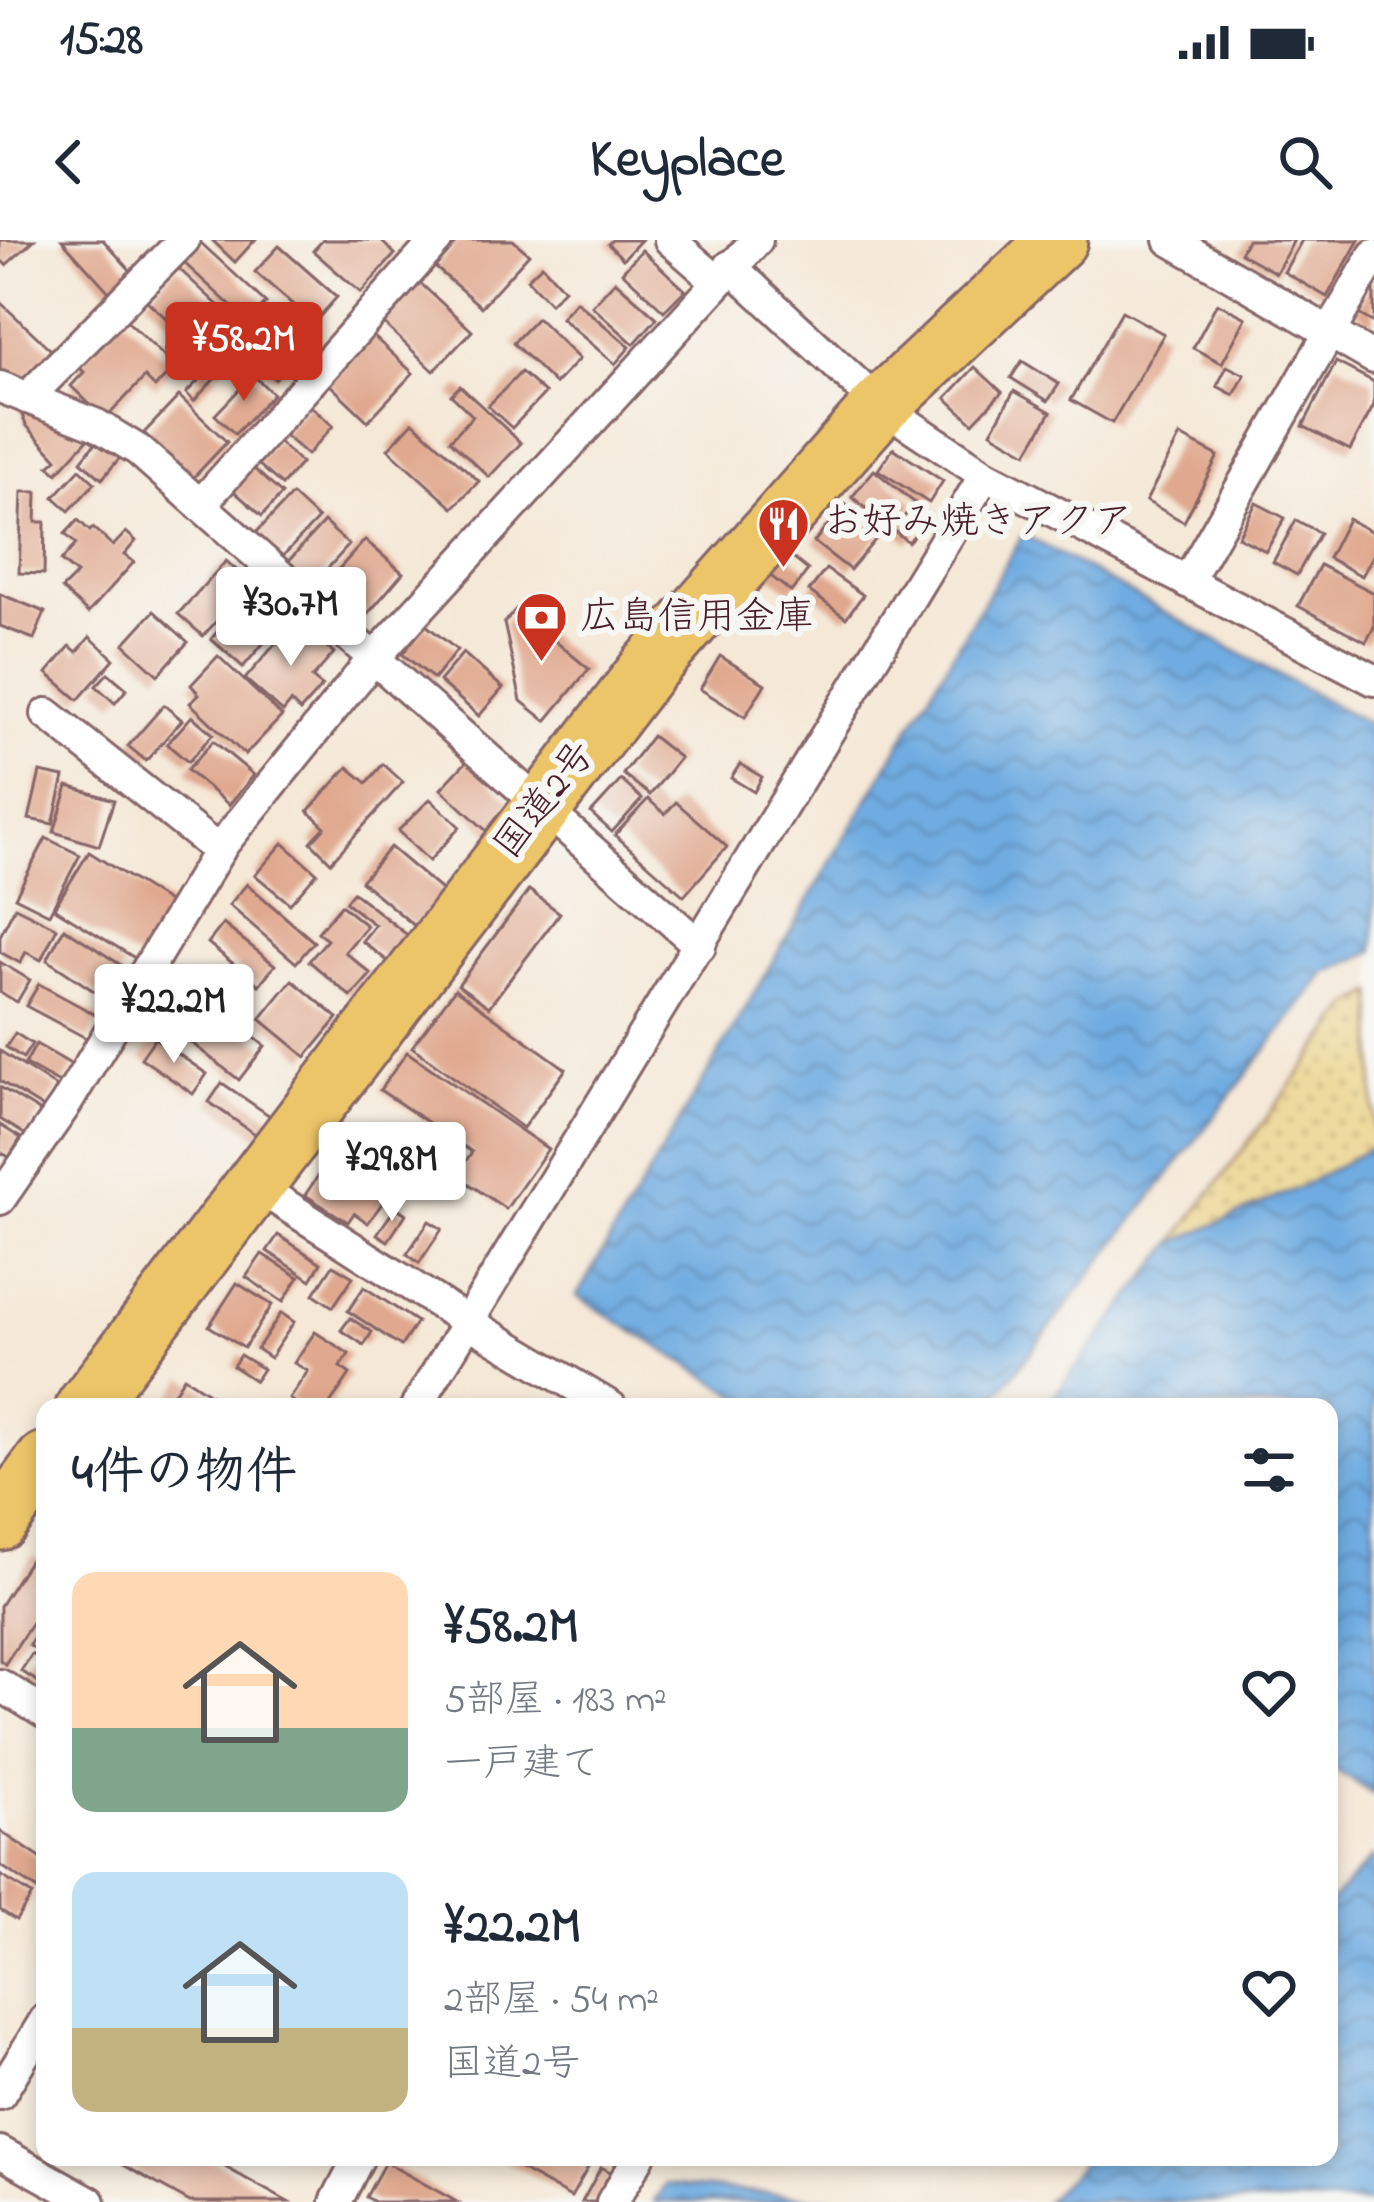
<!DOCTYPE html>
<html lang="ja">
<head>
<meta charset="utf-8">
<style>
	:root { --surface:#fff; --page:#f2f2f3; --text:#1f2937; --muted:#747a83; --accent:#c8321e }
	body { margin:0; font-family:"Indie Flower","Klee One",sans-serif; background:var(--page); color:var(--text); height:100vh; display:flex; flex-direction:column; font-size:45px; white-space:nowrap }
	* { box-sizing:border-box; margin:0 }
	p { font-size:39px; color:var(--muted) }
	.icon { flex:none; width:66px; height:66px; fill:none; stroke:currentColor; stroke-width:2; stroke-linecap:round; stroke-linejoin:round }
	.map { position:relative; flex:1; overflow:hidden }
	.details { position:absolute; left:36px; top:1158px; width:1302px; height:768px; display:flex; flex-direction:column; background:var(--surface); border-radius:24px; box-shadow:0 6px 18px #0003 }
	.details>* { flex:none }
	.price { position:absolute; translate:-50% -102px; padding:0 27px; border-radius:12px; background:#fff; color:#222; font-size:39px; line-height:78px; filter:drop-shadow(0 3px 6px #0008) }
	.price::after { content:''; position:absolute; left:50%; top:72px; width:36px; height:27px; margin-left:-18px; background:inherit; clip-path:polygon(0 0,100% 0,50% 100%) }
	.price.active { background:var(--accent); color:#fff }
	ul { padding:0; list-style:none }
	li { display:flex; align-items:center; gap:36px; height:300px; padding:0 36px }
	li span { display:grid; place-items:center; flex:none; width:336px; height:240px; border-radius:24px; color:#555 }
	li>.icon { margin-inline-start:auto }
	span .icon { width:144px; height:144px; fill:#fffc; stroke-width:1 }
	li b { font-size:51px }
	h2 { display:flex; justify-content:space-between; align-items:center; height:144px; padding:0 36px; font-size:51px }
	.status { display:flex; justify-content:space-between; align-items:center; height:84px; padding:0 60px; background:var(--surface); direction:ltr }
	.status svg { height:33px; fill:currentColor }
	header { display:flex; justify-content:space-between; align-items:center; height:156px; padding:0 36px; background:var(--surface); font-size:54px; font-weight:800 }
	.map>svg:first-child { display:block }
	.sand { fill:url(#sand-dots); stroke:#9c7c64; stroke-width:3 }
	.water { fill:url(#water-waves); stroke:#5c6686; stroke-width:3 }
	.building { fill:#e0a88e }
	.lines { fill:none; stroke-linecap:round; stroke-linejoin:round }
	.street-casing { stroke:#866567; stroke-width:36 }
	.highway-casing { stroke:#866567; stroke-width:63 }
	.street { stroke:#fff; stroke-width:30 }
	.highway { stroke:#edc569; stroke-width:57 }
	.labels { text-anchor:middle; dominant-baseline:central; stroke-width:12; stroke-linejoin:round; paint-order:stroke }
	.poi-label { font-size:39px; fill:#4a1f2b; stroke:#f6f6f2; text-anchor:start }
	.street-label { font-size:39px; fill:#4a1f2b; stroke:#f6f6f2 }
</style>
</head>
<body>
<div class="status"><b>15:28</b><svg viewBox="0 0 49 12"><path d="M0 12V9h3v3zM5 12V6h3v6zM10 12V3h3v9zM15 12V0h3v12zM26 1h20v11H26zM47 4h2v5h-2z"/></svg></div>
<header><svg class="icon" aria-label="back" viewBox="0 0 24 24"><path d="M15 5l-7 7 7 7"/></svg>Keyplace<svg class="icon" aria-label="search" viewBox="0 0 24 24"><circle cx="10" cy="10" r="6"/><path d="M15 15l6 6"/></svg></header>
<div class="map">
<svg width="1374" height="1962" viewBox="0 0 1374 1962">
	<defs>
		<pattern id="sand-dots" width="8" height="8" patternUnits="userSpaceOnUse" patternTransform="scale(3)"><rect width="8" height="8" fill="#eeda9e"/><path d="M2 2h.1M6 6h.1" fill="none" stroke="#cebb88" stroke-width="1.8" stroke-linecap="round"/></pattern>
		<pattern id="water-waves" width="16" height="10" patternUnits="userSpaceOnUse" patternTransform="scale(3)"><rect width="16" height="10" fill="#6face1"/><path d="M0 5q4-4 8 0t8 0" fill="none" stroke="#5d8bb7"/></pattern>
	</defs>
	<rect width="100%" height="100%" fill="#f6f6f2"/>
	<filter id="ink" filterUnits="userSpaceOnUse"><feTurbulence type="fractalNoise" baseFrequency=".00833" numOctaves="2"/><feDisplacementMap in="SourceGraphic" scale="24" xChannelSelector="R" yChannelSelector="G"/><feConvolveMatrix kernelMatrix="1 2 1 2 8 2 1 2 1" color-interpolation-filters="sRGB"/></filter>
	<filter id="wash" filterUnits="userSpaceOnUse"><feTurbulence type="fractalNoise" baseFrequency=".004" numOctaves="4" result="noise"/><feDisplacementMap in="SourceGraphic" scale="48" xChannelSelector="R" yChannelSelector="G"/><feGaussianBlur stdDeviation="2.7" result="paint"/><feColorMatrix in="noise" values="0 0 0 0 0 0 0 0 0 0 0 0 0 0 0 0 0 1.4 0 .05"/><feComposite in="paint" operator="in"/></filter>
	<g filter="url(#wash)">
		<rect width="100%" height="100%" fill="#f5e8d7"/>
		<path class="sand" d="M 1374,753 L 1374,906 L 1300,947 L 1173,1003 L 1351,765 Z"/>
		<g class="water">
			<path d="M 1023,294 L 1374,487 L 1374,711 L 1325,734 L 988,1167 L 756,1167 L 577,1056 Z"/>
			<path d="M 1374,906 L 1374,1554 L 1329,1526 L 1329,1167 L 1045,1167 L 1173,1003 L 1300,947 Z"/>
			<path d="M 1374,1616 L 1374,1962 L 1045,1962 L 1088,1917 L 1329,1917 L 1329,1663 Z"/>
			<path d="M 666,1944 L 863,1962 L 654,1962 Z"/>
		</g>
		<g id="blocks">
			<g class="building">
				<path d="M 0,0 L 34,0 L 6,25 L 0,19 Z"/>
				<path d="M 62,0 L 103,0 L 132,32 L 109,52 Z"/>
				<path d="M 212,0 L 255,0 L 235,22 Z"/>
				<path d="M 323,0 L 380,0 L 395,14 L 361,53 L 313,11 Z"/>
				<path d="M 459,0 L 513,0 L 529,14 L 481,67 L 435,27 Z"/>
				<path d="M 612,0 L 641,0 L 623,19 L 608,4 Z"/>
				<path d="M 1247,0 L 1294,0 L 1276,33 L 1240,13 Z"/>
				<path d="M 1302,0 L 1359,0 L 1327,57 L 1284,32 Z"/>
				<path d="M 200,2 L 266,63 L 247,83 L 290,123 L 275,139 L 227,96 L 244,78 L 182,21 Z"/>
				<path d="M 279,6 L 337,57 L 314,83 L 255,32 Z"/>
				<path d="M 642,10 L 685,50 L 664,71 L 622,32 Z"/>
				<path d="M 542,25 L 564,49 L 550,63 L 527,39 Z"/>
				<path d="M 177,27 L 234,80 L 213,102 L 198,88 L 188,98 L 146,60 Z"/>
				<path d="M 1374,39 L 1374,83 L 1355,72 Z"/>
				<path d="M 418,41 L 472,91 L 434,131 L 380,80 Z"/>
				<path d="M 615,41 L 657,78 L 634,104 L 592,66 Z"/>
				<path d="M 576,61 L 630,107 L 615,124 L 561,78 Z"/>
				<path d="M 0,62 L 51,110 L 13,150 L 0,137 Z"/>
				<path d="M 1217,63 L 1246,78 L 1222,123 L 1193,108 Z"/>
				<path d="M 1122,71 L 1164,94 L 1112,183 L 1071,160 Z"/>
				<path d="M 123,77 L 175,127 L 155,147 L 145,137 L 105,179 L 71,146 L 84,132 L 77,125 Z"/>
				<path d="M 537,78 L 579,119 L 555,144 L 513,103 Z"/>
				<path d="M 372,95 L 413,133 L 368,181 L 327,142 Z"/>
				<path d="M 176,98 L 194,114 L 182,127 L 165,110 Z"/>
				<path d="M 225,102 L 236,112 L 218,131 L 207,120 Z"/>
				<path d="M 1022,121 L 1059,144 L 1048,161 L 1011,138 Z"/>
				<path d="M 1336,122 L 1374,142 L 1374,165 L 1350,210 L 1303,186 Z"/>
				<path d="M 206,125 L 217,136 L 194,161 L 186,153 L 201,138 L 197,135 Z"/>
				<path d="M 1227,126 L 1245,135 L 1234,155 L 1217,146 Z"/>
				<path d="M 975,127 L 1002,152 L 973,183 L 946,158 Z"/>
				<path d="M 521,132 L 545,153 L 512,188 L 488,166 Z"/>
				<path d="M 253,135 L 273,154 L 235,194 L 215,175 Z"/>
				<path d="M 460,146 L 521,203 L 489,237 L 450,200 L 473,176 L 451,155 Z"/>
				<path d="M 1014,151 L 1051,172 L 1027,213 L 991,192 Z"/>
				<path d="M 179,156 L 227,202 L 192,239 L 144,193 Z"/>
				<path d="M 16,160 L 90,197 L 57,233 L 49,226 L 57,219 L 26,185 Z"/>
				<path d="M 308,164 L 333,186 L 307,215 L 282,193 Z"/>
				<path d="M 413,182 L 479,241 L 453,268 L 388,209 Z"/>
				<path d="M 1180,196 L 1218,216 L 1184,282 L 1146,261 Z"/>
				<path d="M 100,197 L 122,215 L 102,239 L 81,221 Z"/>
				<path d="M 276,200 L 301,223 L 282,245 L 256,222 Z"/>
				<path d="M 893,208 L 943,241 L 929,263 L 878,230 Z"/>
				<path d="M 249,224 L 282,254 L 262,276 L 229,247 Z"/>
				<path d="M 80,229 L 95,243 L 69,271 L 54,257 Z"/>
				<path d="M 874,230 L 915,263 L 903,278 L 918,291 L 908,302 L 852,257 Z"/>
				<path d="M 22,252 L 37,252 L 36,282 L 45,282 L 44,334 L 19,333 Z"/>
				<path d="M 292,255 L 318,279 L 280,319 L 254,295 Z"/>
				<path d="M 1256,263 L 1285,278 L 1266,311 L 1238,297 Z"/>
				<path d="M 845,264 L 881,293 L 850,330 L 814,302 Z"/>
				<path d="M 1348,279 L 1374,293 L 1374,314 L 1362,336 L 1328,318 Z"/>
				<path d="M 78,280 L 90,291 L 93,288 L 113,306 L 126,292 L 136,301 L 124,315 L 134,322 L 88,373 L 62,349 L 77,334 L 61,321 L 76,304 L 65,294 Z"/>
				<path d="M 1296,280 L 1320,293 L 1297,335 L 1273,322 Z"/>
				<path d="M 324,282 L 349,305 L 309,349 L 284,326 Z"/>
				<path d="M 365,300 L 403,333 L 366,376 L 328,341 Z"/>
				<path d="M 780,308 L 808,330 L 791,352 L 763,330 Z"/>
				<path d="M 226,321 L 251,343 L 203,396 L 178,374 Z"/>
				<path d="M 1320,325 L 1374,353 L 1374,387 L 1366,402 L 1298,366 Z"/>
				<path d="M 826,329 L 863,355 L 846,378 L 809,351 Z"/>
				<path d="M 254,349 L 286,377 L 243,427 L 211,399 Z"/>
				<path d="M 0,354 L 45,372 L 34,399 L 0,386 Z"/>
				<path d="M 516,369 L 589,429 L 546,481 L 521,461 L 504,383 Z"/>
				<path d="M 154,371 L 188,402 L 158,435 L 124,404 Z"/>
				<path d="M 296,380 L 334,413 L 312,438 L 322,446 L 300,471 L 291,462 L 283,472 L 245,439 Z"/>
				<path d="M 426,385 L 457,410 L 434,439 L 402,414 Z"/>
				<path d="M 90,397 L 114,419 L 78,460 L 47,433 L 70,406 L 77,412 Z"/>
				<path d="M 463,413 L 503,448 L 479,476 L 439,441 Z"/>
				<path d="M 218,416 L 282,476 L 245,515 L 190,463 L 199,454 L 191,445 Z"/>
				<path d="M 720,416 L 765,444 L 745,477 L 700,449 Z"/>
				<path d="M 108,433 L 127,449 L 115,463 L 96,446 Z"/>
				<path d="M 164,465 L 182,480 L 146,521 L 128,506 Z"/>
				<path d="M 192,476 L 213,494 L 188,522 L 167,504 Z"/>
				<path d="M 652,496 L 680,518 L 650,555 L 623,534 Z"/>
				<path d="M 213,501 L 254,535 L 229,565 L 187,530 Z"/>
				<path d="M 467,521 L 517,567 L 491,595 L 441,549 Z"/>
				<path d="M 383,524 L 403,542 L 331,622 L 311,602 L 325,587 L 308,571 L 348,527 L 367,543 Z"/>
				<path d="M 740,524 L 762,537 L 754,552 L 731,538 Z"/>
				<path d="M 40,532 L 64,537 L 53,584 L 29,579 Z"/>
				<path d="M 621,540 L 642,559 L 612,592 L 591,573 Z"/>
				<path d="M 68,546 L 114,560 L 99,606 L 54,592 Z"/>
				<path d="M 430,559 L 460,587 L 429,621 L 398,591 Z"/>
				<path d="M 648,559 L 665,574 L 676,562 L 727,607 L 684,656 L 615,595 Z"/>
				<path d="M 46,598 L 80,615 L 49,674 L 15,657 Z"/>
				<path d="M 283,603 L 317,633 L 290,664 L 255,635 Z"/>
				<path d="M 390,607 L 446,654 L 417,688 L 361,641 Z"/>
				<path d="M 89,612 L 173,665 L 138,720 L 54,668 Z"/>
				<path d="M 247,644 L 314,702 L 296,723 L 229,665 Z"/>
				<path d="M 529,650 L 560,673 L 489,767 L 458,745 Z"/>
				<path d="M 353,652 L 411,698 L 390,723 L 362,701 L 375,685 L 345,662 Z"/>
				<path d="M 341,665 L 367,686 L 345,712 L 371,734 L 351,757 L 309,721 L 327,700 L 318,692 Z"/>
				<path d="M 15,667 L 57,688 L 41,720 L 26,712 L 20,723 L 0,712 L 0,696 Z"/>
				<path d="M 223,684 L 275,725 L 259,745 L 208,703 Z"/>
				<path d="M 64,688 L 124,727 L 106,759 L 47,720 Z"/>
				<path d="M 0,722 L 30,740 L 17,762 L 0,752 Z"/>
				<path d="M 292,740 L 338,778 L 306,817 L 260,779 Z"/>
				<path d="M 39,744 L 100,777 L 88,799 L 26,766 Z"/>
				<path d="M 188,746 L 265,806 L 239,840 L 162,780 Z"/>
				<path d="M 455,749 L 566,829 L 523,888 L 412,807 Z"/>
				<path d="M 15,793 L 32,804 L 23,818 L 6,807 Z"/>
				<path d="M 155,798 L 207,834 L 193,854 L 141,818 Z"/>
				<path d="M 36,804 L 74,826 L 63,845 L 25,824 Z"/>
				<path d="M 0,811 L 58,848 L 45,869 L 0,841 Z"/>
				<path d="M 407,812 L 548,909 L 506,969 L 456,935 L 472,912 L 380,850 Z"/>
				<path d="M 222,843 L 276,880 L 262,899 L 209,862 Z"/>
				<path d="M 0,847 L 41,872 L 26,895 L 0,879 Z"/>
				<path d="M 0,885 L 21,898 L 9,917 L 0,912 Z"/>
				<path d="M 328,921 L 385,959 L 368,983 L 354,973 L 348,982 L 305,955 Z"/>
				<path d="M 396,967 L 406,974 L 388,1001 L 377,994 Z"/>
				<path d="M 429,981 L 442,989 L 419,1023 L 407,1014 Z"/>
				<path d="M 278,995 L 321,1023 L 311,1040 L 267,1011 Z"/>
				<path d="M 262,1014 L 299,1037 L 283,1062 L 246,1037 Z"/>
				<path d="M 333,1025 L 353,1037 L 333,1067 L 314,1054 Z"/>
				<path d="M 237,1043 L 272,1065 L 244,1108 L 209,1086 Z"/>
				<path d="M 364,1047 L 417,1082 L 401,1106 L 348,1071 Z"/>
				<path d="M 281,1073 L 294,1082 L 270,1118 L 257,1109 Z"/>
				<path d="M 350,1078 L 372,1092 L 364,1105 L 341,1090 Z"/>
				<path d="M 315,1092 L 349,1114 L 340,1127 L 350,1134 L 328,1167 L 302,1167 L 289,1159 L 308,1131 L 294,1123 Z"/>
				<path d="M 240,1115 L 263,1129 L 255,1141 L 233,1126 Z"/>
				<path d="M 184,1137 L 213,1156 L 206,1167 L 165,1167 Z"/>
				<path d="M 33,1315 L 45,1323 L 45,1363 L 5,1424 L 0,1420 L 0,1366 Z"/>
				<path d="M 45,1381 L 45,1415 L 29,1405 Z"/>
				<path d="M 32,1414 L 45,1422 L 45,1446 L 21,1431 Z"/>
				<path d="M 0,1591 L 45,1621 L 45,1655 L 0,1625 Z"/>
				<path d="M 0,1635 L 32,1655 L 16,1680 L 0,1670 Z"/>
				<path d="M 109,1917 L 207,1917 L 288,1962 L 190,1962 Z"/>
				<path d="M 498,1917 L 594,1917 L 571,1957 Z"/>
				<path d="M 385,1922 L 457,1962 L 375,1962 L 366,1957 Z"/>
				<path d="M 601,1927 L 612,1933 L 596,1962 L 582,1962 Z"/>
			</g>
		</g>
	</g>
	<g filter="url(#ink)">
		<use href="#blocks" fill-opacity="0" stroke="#866567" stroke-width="3"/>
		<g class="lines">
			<defs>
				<g id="street">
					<path d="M 670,0 L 717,41"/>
					<path d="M 1170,0 L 1374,118"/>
					<path d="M 730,26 L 881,166 L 985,235 L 1374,440"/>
					<path d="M 0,147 L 97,185 L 138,210 L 700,706"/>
					<path d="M 27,158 L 184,0"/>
					<path d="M 200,265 L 437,0"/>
					<path d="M 1187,342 L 1374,15"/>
					<path d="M 47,474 L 219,611"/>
					<path d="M 253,944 L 468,1082 L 611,1167"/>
					<path d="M 0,959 L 66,864 L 223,604 L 374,418 L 757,0"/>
					<path d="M 416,1167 L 985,235"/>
					<path d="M 0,1445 L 45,1473"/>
					<path d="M 0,1854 L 45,1780"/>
					<path d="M 0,1912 L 90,1962"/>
					<path d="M 336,1962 L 359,1917"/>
					<path d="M 612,1962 L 639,1917"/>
				</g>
				<g id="highway">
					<path d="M 85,1167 L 648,429 L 881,166 L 1058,0"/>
					<path d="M 0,1281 L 45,1221"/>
				</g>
			</defs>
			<use href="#street" class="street-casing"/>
			<use href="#highway" class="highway-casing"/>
			<use href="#street" class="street"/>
			<use href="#highway" class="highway"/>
		</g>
	</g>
	<defs>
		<symbol id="restaurant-pin" viewBox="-11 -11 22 30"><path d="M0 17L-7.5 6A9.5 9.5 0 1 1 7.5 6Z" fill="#c8321e" stroke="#f6f6f2"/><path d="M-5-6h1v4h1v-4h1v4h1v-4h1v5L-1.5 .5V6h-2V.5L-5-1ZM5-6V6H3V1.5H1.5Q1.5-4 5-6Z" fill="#fff"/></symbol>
		<symbol id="bank-pin" viewBox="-11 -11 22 30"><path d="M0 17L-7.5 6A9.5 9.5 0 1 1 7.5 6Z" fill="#c8321e" stroke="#f6f6f2"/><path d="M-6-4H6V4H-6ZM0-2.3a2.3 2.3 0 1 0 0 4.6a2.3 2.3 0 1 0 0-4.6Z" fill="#fff"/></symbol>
	</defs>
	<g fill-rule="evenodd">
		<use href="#restaurant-pin" x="754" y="254" width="59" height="81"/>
		<use href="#bank-pin" x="512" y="348" width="59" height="81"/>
	</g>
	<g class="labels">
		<g class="poi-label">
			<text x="823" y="283">お好み焼きアクア</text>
			<text x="580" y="378">広島信用金庫</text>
		</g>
		<g class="street-label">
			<text transform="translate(546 561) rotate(-52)">国道2号</text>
		</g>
	</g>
</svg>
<b class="price active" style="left:244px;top:164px">¥58.2M</b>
<b class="price" style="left:291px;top:429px">¥30.7M</b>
<b class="price" style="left:174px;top:826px">¥22.2M</b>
<b class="price" style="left:392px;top:984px">¥29.8M</b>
<section class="details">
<h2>4件の物件<svg class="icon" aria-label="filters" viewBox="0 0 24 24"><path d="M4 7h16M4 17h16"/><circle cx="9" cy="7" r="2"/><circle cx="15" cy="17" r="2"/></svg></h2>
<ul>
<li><span style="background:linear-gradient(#ffd9b3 65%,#7fa58c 0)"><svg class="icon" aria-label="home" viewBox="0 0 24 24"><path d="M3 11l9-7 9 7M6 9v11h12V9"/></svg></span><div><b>¥58.2M</b><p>5部屋 · 183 m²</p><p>一戸建て</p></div><svg class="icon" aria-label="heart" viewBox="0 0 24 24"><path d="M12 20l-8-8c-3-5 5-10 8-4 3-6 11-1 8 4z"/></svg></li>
<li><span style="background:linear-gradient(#bfe0f5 65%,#c2b280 0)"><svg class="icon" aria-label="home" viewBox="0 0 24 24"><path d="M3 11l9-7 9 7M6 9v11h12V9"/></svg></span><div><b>¥22.2M</b><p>2部屋 · 54 m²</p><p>国道2号</p></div><svg class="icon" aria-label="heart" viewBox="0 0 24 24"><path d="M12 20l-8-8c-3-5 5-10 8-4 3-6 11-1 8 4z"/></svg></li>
</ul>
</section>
</div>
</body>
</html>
